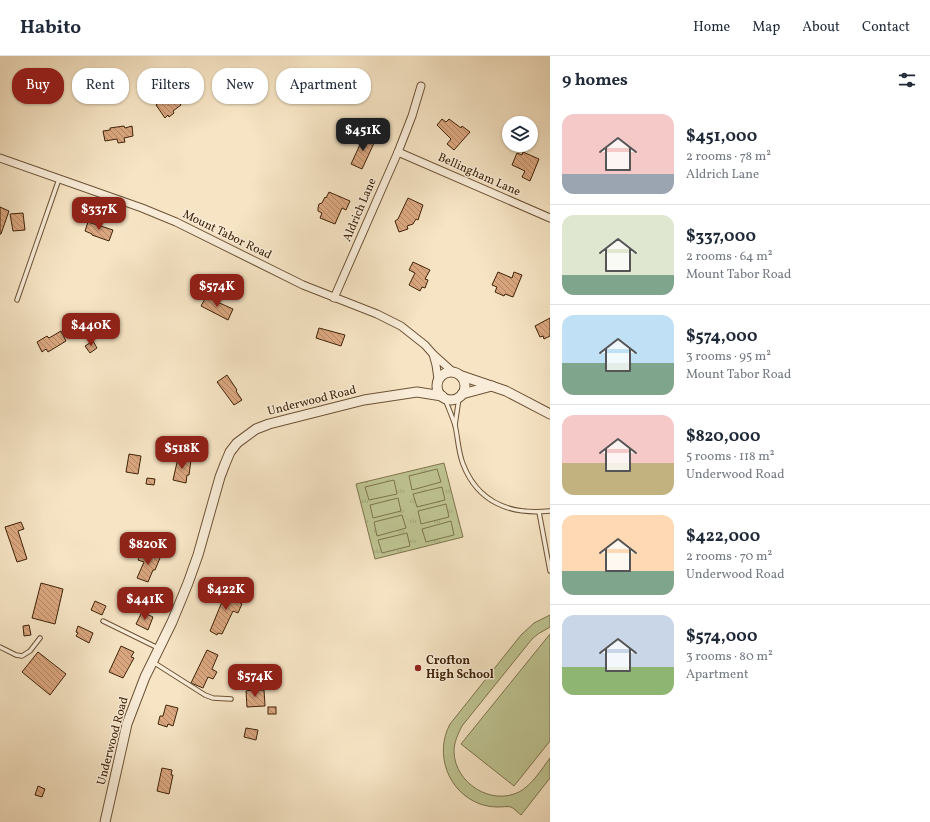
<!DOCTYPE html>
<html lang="en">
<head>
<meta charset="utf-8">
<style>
	:root { --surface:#fff; --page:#f2f2f3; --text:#1f2937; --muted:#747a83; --line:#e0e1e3; --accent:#8f2418 }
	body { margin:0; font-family:Vollkorn,serif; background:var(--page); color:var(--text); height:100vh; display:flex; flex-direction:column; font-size:15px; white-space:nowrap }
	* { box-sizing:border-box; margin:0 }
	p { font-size:13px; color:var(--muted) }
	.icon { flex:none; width:22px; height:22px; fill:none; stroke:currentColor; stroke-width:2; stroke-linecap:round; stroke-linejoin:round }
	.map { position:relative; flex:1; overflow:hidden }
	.details { display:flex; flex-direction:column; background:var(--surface); width:380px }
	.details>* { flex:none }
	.top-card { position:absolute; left:12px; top:12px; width:380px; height:36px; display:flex; gap:8px }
	.buttons { position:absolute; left:502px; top:60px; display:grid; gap:8px }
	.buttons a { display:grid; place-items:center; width:36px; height:36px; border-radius:50%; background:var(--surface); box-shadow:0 1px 3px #0004; font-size:20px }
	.price { position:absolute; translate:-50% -34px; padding:0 9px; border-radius:8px; background:var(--accent); color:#fff; font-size:13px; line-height:26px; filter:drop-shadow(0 1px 2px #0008) }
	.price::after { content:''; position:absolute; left:50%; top:24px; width:12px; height:9px; margin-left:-6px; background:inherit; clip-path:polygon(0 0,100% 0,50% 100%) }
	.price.on { background:#222; color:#fff }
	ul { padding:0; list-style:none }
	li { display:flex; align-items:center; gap:12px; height:100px; padding:0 12px }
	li+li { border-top:1px solid var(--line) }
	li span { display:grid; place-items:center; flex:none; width:112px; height:80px; border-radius:12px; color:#555 }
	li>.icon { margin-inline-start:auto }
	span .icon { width:48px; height:48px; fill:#fffc; stroke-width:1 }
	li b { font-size:17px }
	h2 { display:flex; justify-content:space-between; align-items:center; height:48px; padding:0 12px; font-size:17px }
	.pill { padding:0 14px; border-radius:16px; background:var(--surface); box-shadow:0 1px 3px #0004; font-size:14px; line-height:36px }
	.pill.on { background:var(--accent); color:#fff }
	header { display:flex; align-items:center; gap:24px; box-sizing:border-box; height:56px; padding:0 20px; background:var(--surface); border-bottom:1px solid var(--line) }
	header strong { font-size:19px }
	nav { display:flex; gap:22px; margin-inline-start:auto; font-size:14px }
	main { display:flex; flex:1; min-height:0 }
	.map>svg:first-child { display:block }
	.grass { fill:url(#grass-tufts); stroke:#7e744d }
	.garden { fill:#bec492; stroke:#7e744d }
	.building { fill:url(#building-back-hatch); stroke:#3f2308 }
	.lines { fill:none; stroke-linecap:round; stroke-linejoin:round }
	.service-casing { stroke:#6d5337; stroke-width:5.5 }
	.minor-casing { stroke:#6d5337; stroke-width:9 }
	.tertiary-casing { stroke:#6d5337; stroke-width:11 }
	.service { stroke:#f9edd9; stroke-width:3.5 }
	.minor { stroke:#f9edd9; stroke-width:7 }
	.tertiary { stroke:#f9edd9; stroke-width:9 }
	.poi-dot { fill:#8f2418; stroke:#f9edd9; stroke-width:1.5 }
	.labels { text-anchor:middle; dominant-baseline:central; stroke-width:3; stroke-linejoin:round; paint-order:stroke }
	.street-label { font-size:12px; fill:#3f2308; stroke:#f9edd9 }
	.poi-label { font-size:12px; font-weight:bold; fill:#3f2308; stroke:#f9edd9; text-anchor:start }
</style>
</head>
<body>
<header>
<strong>Habito</strong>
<nav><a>Home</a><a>Map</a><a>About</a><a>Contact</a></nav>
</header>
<main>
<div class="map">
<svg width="550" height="766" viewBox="0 0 550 766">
	<defs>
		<pattern id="grass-tufts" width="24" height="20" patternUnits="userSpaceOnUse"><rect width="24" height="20" fill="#bec492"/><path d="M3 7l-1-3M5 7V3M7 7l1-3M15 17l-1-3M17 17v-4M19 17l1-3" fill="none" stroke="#a4a87c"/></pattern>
		<pattern id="building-back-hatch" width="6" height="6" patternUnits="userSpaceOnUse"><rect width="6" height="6" fill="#dba780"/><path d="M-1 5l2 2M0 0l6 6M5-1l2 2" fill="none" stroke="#b38867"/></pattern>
	</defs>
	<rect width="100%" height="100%" fill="#f6e4c4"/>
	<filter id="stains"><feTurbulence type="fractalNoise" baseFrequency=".005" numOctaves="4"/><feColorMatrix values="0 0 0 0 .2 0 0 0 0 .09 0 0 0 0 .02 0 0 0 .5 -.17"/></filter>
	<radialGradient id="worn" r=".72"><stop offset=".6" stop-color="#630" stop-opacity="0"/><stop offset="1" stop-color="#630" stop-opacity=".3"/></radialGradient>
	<path class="grass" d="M 444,407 L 463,481 L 375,503 L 356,428 Z"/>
	<g class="garden">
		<path d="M 437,413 L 441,426 L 412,434 L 409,420 Z"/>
		<path d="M 394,424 L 397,438 L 369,444 L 365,431 Z"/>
		<path d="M 442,431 L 445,444 L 417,451 L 413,438 Z"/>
		<path d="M 398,442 L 401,455 L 373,462 L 370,449 Z"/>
		<path d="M 446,448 L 449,461 L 421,468 L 418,455 Z"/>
		<path d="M 402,459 L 406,472 L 377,480 L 374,466 Z"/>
		<path d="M 451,465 L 454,479 L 426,486 L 422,473 Z"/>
		<path d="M 407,477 L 410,490 L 382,497 L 378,484 Z"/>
		<path d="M 550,559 L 550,571 L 538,578 L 532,583 L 462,670 C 458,678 454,686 454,696 C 455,727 491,750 519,736 C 532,729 541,714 550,702 L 550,722 L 521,759 C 518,757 514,752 511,751 C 508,750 502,751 498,751 C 492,751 486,750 480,748 C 448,736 434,698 450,668 L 521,579 L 534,567 Z"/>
		<path d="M 550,578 L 550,685 L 514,730 L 461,688 Z"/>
	</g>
	<g class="building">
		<path d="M 173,38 L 181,49 L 173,55 L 174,57 L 169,61 L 168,59 L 165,62 L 156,49 L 166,41 L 168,43 Z"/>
		<path d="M 442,63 L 446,66 L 449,63 L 461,72 L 462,70 L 470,76 L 454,94 L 447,88 L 451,83 L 437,69 Z"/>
		<path d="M 124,70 L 125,72 L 132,70 L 133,80 L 124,82 L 125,86 L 118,87 L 117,83 L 105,85 L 103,75 L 110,74 L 110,72 Z"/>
		<path d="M 364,80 L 375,85 L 362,113 L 351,108 Z"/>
		<path d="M 523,96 L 539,103 L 530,125 L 522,121 L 525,115 L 512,109 L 517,97 L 522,99 Z"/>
		<path d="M 329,136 L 350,145 L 346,154 L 342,152 L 335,168 L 320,162 L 322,157 L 318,155 L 318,152 L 319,148 L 322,147 L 325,141 L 326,142 Z"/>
		<path d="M 408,142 L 423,149 L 418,164 L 416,163 L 413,168 L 407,170 L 408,173 L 399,176 L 395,165 L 398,163 Z"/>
		<path d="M 0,151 L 9,155 L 1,178 L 0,178 Z"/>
		<path d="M 23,157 L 25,174 L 13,175 L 10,158 Z"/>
		<path d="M 88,166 L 113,174 L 109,185 L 92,179 L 92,178 L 85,175 Z"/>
		<path d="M 413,206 L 430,214 L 425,223 L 428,224 L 425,232 L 422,231 L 420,235 L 409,229 L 415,217 L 409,214 Z"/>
		<path d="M 498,216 L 512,222 L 514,216 L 522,219 L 513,241 L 505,238 L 504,240 L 495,236 L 497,231 L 492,229 Z"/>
		<path d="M 206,241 L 233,253 L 228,264 L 201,250 Z"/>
		<path d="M 550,262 L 550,280 L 544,283 L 543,280 L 540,281 L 535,270 Z"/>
		<path d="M 319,272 L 345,279 L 341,290 L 316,282 Z"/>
		<path d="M 61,275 L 66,285 L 48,296 L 46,293 L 42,296 L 37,286 L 47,280 L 49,282 Z"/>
		<path d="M 93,285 L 97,292 L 90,297 L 85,290 Z"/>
		<path d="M 227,319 L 237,334 L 236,335 L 242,344 L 234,349 L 217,326 Z"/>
		<path d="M 129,398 L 141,400 L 138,418 L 126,416 Z"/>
		<path d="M 178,402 L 191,404 L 189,419 L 187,419 L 186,427 L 173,424 Z"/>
		<path d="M 147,422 L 155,423 L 154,429 L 146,428 Z"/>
		<path d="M 21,466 L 24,473 L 18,475 L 27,503 L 17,506 L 5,471 Z"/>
		<path d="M 141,497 L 145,500 L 147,497 L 160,502 L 155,514 L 153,514 L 148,526 L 137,522 L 144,506 L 138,504 Z"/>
		<path d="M 41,527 L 63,533 L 55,568 L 32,562 Z"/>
		<path d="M 230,531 L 241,536 L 237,545 L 242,548 L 238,557 L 233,555 L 222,578 L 218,577 L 217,579 L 210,575 L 224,541 L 226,541 Z"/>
		<path d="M 95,545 L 106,550 L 102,559 L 91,554 Z"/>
		<path d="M 142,556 L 153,561 L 148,574 L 136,568 Z"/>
		<path d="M 29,569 L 31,579 L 24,580 L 23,570 Z"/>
		<path d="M 78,570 L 93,577 L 89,587 L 76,580 L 78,577 L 76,576 Z"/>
		<path d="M 121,590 L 134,596 L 131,601 L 134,602 L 123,622 L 109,616 Z"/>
		<path d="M 207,594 L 218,599 L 212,613 L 217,616 L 213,623 L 208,621 L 203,632 L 191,627 Z"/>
		<path d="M 38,596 L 66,618 L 50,639 L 22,616 Z"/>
		<path d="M 252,634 L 264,634 L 265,650 L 247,651 L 246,635 Z"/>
		<path d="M 166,649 L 178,652 L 173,670 L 168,668 L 167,671 L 158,668 L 160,660 L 163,660 Z"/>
		<rect x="268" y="651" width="8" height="7"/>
		<path d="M 246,672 L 258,674 L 256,684 L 244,681 Z"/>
		<path d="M 162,712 L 172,714 L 171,719 L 173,719 L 169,738 L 157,735 Z"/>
		<path d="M 38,730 L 45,733 L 42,741 L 35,739 Z"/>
	</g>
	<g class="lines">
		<defs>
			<g id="service">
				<path d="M 17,244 L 59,123"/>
				<path d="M 445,343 C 448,351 452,360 455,369 C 458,382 458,395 463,408 C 478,447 511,459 550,455"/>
				<path d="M 455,369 L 459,342"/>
				<path d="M 539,456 L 550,515"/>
				<path d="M 103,565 L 158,592"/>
				<path d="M 0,591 L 16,599 L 22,600 L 30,595 L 40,582"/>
				<path d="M 153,606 L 205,639 L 213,642 L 231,643"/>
			</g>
			<g id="minor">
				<path d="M 398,96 L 550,162"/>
				<path d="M 0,102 L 142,152 L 176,166 L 303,229 L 377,258 L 401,270 L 425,289 L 433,298"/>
				<path d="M 334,242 L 398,96 L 412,60 L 421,30"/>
				<path d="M 438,323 L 436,309 L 433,298 L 453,316"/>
			</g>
			<g id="tertiary">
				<circle cx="451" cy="330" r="14"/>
				<path d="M 462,320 L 506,335 L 550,358"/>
				<path d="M 462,338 L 492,330"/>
				<path d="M 105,766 L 127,668 L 145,621 L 172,566 L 188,527 L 198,499 L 220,421 L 225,408 L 230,396 L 237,387 L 256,373 L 269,368 L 364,344 L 417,336 L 442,340"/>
			</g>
		</defs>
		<use href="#service" class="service-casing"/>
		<use href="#minor" class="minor-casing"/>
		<use href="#tertiary" class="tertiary-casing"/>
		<use href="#service" class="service"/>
		<use href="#minor" class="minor"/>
		<use href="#tertiary" class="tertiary"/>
	</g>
	<circle class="poi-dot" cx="418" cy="612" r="4"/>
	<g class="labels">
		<g class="street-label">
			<text transform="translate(479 119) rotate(24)">Bellingham Lane</text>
			<text transform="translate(360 154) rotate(-67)">Aldrich Lane</text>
			<text transform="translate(227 179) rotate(26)">Mount Tabor Road</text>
			<text transform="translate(312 345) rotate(-14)">Underwood Road</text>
			<text transform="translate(113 685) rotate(-75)">Underwood Road</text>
		</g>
		<g class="poi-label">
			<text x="426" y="605">Crofton<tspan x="426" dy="14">High School</tspan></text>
		</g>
	</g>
	<rect width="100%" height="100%" filter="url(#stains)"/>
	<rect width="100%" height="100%" fill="url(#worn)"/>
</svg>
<div class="buttons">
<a><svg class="icon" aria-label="layers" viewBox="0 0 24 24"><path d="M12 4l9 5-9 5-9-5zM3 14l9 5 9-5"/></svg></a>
</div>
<b class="price on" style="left:363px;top:96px">$451K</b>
<b class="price" style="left:99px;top:175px">$337K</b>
<b class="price" style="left:217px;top:252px">$574K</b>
<b class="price" style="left:91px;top:291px">$440K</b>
<b class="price" style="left:182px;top:414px">$518K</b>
<b class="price" style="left:148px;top:510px">$820K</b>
<b class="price" style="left:226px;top:555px">$422K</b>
<b class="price" style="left:145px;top:565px">$441K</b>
<b class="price" style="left:255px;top:642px">$574K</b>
<div class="top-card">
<a class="pill on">Buy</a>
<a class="pill">Rent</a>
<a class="pill">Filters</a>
<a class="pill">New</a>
<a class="pill">Apartment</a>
</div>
</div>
<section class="details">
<h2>9 homes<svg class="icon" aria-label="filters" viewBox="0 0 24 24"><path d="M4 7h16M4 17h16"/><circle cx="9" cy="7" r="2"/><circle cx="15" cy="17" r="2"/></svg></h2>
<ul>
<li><span style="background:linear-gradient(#f6c9c9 75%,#9aa5b1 0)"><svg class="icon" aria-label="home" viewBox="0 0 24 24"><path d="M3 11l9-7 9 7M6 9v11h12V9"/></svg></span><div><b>$451,000</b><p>2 rooms · 78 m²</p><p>Aldrich Lane</p></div></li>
<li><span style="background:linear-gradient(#dfe7d0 75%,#7fa58c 0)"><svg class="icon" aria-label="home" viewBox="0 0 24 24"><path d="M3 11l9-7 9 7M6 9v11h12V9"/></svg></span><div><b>$337,000</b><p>2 rooms · 64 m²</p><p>Mount Tabor Road</p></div></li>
<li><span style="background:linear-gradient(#bfe0f5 60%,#7fa58c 0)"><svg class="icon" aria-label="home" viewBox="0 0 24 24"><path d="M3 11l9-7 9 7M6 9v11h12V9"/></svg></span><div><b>$574,000</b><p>3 rooms · 95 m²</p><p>Mount Tabor Road</p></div></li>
<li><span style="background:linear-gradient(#f6c9c9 60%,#c2b280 0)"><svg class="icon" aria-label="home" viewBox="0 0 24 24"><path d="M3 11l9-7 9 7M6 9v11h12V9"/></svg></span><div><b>$820,000</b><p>5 rooms · 118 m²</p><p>Underwood Road</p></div></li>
<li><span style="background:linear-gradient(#ffd9b3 70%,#7fa58c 0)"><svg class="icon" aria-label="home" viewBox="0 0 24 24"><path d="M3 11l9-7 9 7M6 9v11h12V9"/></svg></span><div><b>$422,000</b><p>2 rooms · 70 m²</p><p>Underwood Road</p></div></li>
<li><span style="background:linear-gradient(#c9d6e8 65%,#8fb573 0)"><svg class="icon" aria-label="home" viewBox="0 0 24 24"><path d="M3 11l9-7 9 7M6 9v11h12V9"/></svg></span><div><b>$574,000</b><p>3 rooms · 80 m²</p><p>Apartment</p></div></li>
</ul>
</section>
</main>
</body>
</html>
